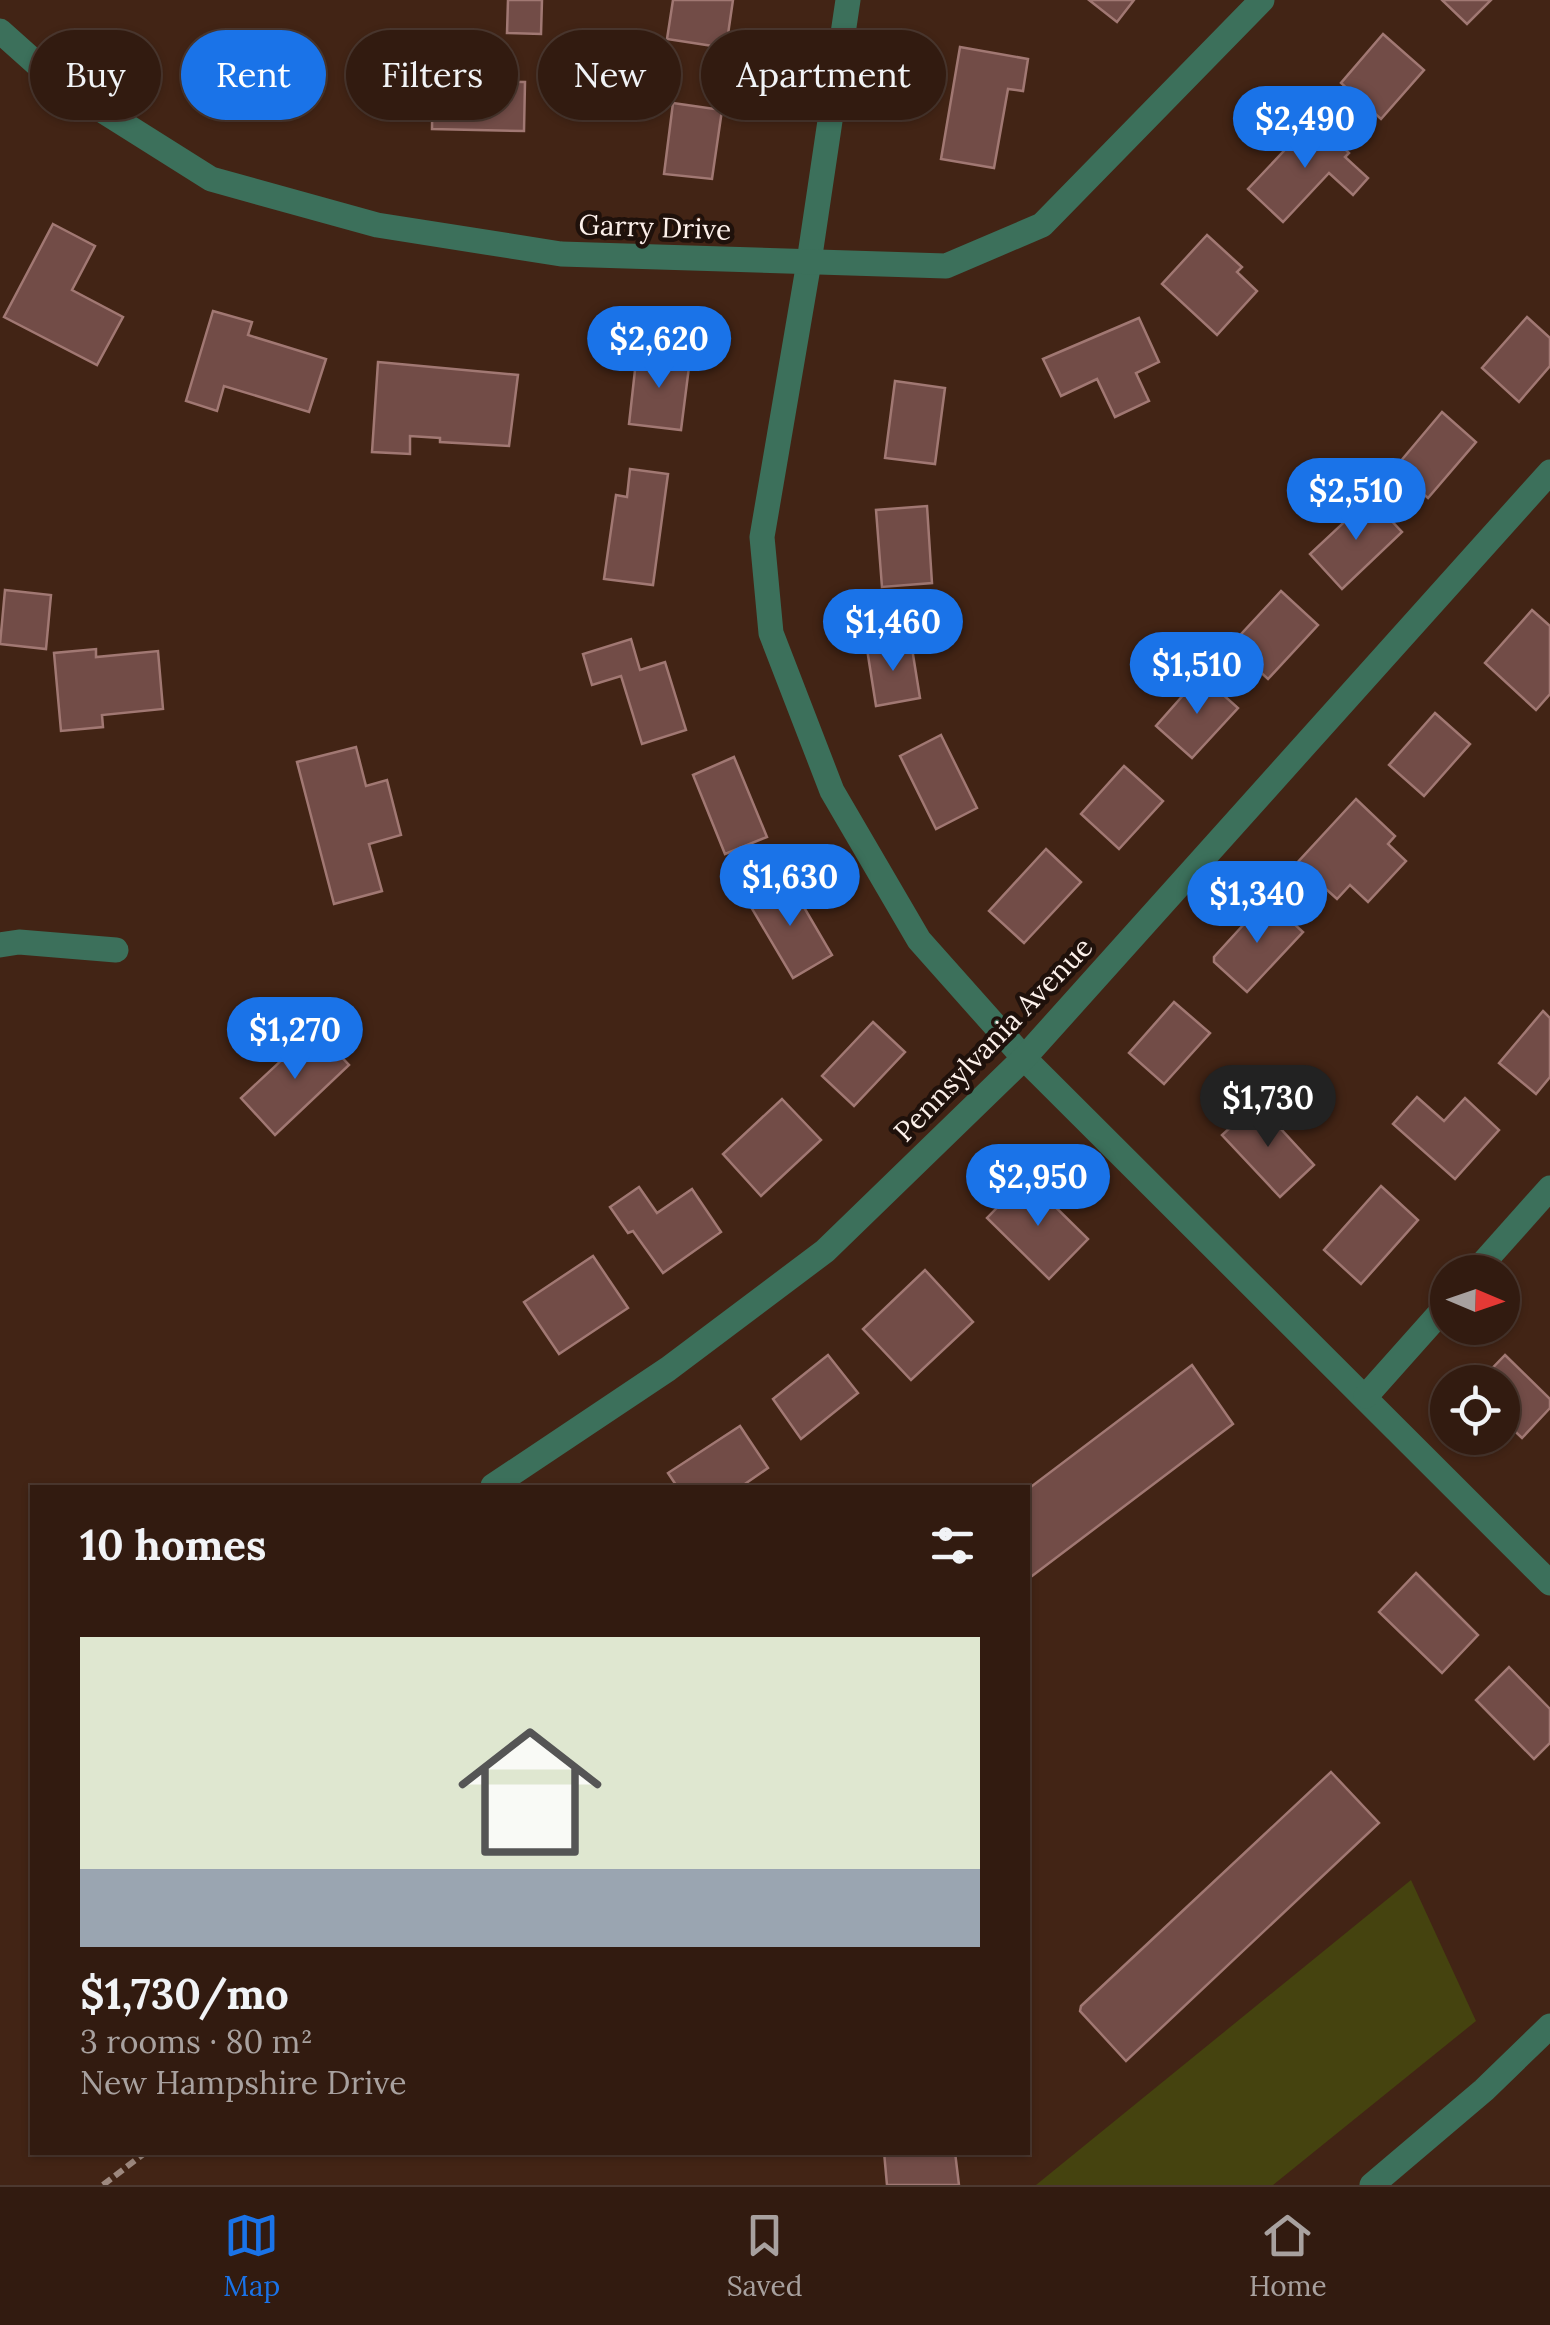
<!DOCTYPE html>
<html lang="en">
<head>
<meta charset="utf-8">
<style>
	:root { --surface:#321b10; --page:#3d281e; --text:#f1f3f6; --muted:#a8a19f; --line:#4d3930; --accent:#1a73e8 }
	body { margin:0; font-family:Lora,serif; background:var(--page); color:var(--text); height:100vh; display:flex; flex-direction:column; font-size:38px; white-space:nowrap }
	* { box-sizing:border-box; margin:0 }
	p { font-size:32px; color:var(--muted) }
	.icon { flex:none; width:55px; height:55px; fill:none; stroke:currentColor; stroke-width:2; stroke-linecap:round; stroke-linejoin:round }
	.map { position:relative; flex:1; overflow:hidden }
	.side { position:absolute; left:30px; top:1485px; width:1000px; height:670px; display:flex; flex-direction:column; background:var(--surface); border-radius:0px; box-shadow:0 2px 8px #0004,0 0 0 2px var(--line) }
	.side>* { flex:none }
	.guide { position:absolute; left:30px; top:30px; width:1000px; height:90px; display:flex; gap:20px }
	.needle { width:65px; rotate:92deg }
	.buttons { position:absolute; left:1430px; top:1255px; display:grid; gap:20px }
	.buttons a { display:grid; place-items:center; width:90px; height:90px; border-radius:50%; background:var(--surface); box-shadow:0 2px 8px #0004,0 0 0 2px var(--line); font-size:50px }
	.price { position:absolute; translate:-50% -85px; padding:0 22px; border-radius:35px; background:var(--accent); color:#fff; font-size:32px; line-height:65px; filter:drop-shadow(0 2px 5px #0008) }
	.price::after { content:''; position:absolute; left:50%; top:60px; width:30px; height:22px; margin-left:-15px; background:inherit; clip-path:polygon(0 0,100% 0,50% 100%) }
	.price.active { background:#222; color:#fff }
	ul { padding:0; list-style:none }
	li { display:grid; align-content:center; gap:20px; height:530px; padding:0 50px }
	li span { display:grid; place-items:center; height:310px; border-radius:0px; color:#555 }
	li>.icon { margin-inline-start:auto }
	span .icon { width:180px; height:180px; fill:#fffc; stroke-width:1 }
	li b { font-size:42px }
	h2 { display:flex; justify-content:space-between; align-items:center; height:120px; padding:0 50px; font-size:42px }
	.tag { padding:0 35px; border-radius:45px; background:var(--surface); box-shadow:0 2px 8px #0004,0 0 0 2px var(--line); font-size:35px; line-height:90px }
	.tag.active { background:var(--accent); color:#fff }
	.dock { display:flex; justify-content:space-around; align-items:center; height:140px; border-top:2px solid var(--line); background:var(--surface); font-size:28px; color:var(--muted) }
	.dock a { display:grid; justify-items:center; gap:5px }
	.dock .active { color:var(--accent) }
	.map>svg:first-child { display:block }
	.green { fill:#45430f }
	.building { fill:#724c47; stroke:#a17873; stroke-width:2.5 }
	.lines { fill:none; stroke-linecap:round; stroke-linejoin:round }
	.path { stroke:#9d887e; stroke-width:6; stroke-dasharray:10 5; stroke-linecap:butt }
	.minor { stroke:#3c705b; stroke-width:25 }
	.labels { text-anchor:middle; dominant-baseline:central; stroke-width:9; stroke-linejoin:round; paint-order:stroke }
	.street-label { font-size:28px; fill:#fcf0ea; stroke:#1f110b }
</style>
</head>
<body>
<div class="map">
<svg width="1550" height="2185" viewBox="0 0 1550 2185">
	<rect width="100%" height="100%" fill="#422415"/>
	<path class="green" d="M 1411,1880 L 1476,2021 L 1273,2185 L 1036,2185 Z"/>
	<g class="building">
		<path d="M 508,0 L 542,0 L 541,34 L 507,33 Z"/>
		<path d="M 673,0 L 733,0 L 726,48 L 667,39 Z"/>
		<path d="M 1089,0 L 1134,0 L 1117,22 Z"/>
		<path d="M 1442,0 L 1491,0 L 1467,24 Z"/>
		<path d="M 1383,34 L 1424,70 L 1381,119 L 1341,83 Z"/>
		<path d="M 960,47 L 1028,59 L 1023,91 L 1008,89 L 994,168 L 941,159 Z"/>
		<path d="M 433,60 L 479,61 L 479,81 L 525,82 L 524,131 L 432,129 Z"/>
		<path d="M 673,103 L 722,110 L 712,179 L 664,174 Z"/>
		<path d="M 1314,119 L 1349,153 L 1345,157 L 1368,178 L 1353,195 L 1329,173 L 1283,222 L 1248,189 Z"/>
		<path d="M 53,224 L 95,246 L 72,290 L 123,317 L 97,365 L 4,317 Z"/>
		<path d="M 1207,235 L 1242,267 L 1237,272 L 1257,291 L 1217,335 L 1162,284 Z"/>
		<path d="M 213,311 L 252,322 L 248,335 L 326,359 L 309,412 L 224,386 L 217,411 L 186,401 Z"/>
		<path d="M 1527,317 L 1550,338 L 1550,366 L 1519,402 L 1482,368 Z"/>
		<path d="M 1139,318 L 1159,362 L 1136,373 L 1149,401 L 1115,417 L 1097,379 L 1061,396 L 1043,359 Z"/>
		<path d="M 637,352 L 690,359 L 681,430 L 629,424 Z"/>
		<path d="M 378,362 L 518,375 L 509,446 L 440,442 L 440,438 L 410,436 L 410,454 L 372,452 Z"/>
		<path d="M 895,381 L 945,388 L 935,464 L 885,458 Z"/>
		<path d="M 1442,412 L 1476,442 L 1428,498 L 1394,469 Z"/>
		<path d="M 630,469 L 668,474 L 653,585 L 604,579 L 616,495 L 627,497 Z"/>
		<path d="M 1370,498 L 1402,532 L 1342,589 L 1310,554 Z"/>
		<path d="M 927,506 L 932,583 L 882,587 L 876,510 Z"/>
		<path d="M 5,590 L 51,595 L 46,649 L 0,644 Z"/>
		<path d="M 1281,591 L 1318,625 L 1268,679 L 1231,645 Z"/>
		<path d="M 1532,610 L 1550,626 L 1550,694 L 1536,710 L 1485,663 Z"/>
		<path d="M 631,639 L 640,670 L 665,662 L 686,730 L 642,744 L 621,676 L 592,685 L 583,654 Z"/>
		<path d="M 911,642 L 920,698 L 876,706 L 867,649 Z"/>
		<path d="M 96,649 L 96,657 L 158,651 L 163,709 L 102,715 L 103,727 L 61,731 L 54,653 Z"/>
		<path d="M 1201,675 L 1238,708 L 1192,758 L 1156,726 Z"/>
		<path d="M 1435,713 L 1470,744 L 1424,796 L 1389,765 Z"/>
		<path d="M 941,735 L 977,808 L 936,829 L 900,756 Z"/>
		<path d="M 356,747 L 366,786 L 387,780 L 401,835 L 369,844 L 382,891 L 334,904 L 297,762 Z"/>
		<path d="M 734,757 L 767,837 L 725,854 L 693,775 Z"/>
		<path d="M 1124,766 L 1163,801 L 1119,849 L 1081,814 Z"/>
		<path d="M 1356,799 L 1395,836 L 1388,844 L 1406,861 L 1368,902 L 1350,885 L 1337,899 L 1297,863 Z"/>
		<path d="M 1046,849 L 1081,882 L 1024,943 L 989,911 Z"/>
		<path d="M 788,880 L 832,955 L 793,978 L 751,907 L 751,902 Z"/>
		<path d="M 1267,899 L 1303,932 L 1247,992 L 1214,962 L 1214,957 Z"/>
		<path d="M 1174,1002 L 1210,1033 L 1164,1084 L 1129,1053 Z"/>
		<path d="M 1543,1011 L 1550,1018 L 1550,1077 L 1536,1094 L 1499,1063 Z"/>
		<path d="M 873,1022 L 905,1052 L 854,1106 L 822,1076 Z"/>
		<path d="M 315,1029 L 349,1065 L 275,1135 L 241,1098 Z"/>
		<path d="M 1417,1097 L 1444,1121 L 1465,1098 L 1499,1130 L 1455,1179 L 1393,1124 Z"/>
		<path d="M 782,1099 L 821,1140 L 761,1196 L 723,1154 Z"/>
		<path d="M 1257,1103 L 1314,1165 L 1280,1197 L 1222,1135 Z"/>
		<path d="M 1026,1178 L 1088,1239 L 1049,1279 L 987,1218 Z"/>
		<path d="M 1381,1186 L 1418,1220 L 1361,1284 L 1324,1250 Z"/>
		<path d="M 639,1187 L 657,1213 L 692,1189 L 721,1232 L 663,1273 L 633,1231 L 628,1233 L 610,1207 Z"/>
		<path d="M 593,1256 L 628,1308 L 559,1354 L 524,1302 Z"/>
		<path d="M 925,1270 L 973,1322 L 911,1380 L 863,1329 Z"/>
		<path d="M 828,1355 L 858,1393 L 801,1439 L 773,1399 Z"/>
		<path d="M 1505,1355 L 1550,1399 L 1550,1408 L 1522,1438 L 1502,1419 L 1502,1382 L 1479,1382 Z"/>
		<path d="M 1192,1365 L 1233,1424 L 1028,1579 L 1028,1489 Z"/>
		<path d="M 740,1426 L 768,1468 L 739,1488 L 678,1488 L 668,1473 Z"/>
		<path d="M 1416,1573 L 1478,1635 L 1442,1673 L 1379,1612 Z"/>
		<path d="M 1509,1667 L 1550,1709 L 1550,1743 L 1534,1759 L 1476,1700 Z"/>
		<path d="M 1331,1772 L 1379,1823 L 1126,2061 L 1080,2011 L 1081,2006 Z"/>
		<path d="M 884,2152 L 955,2152 L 959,2185 L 887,2185 Z"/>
	</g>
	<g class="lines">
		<path class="path" d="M 103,2185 L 146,2152"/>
		<g class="minor">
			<path d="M 848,0 L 809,262 L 762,537 L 771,633 L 832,791 L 919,940 L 1024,1058 L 1550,1583"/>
			<path d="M 0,31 L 57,82 L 211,179 L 377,225 L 561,254 L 946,266 L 1042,225 L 1262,0"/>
			<path d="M 0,945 L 19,942 L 116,950"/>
			<path d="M 1475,1272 L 1550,1188"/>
			<path d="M 1366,1396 L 1448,1304"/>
			<path d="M 493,1486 L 668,1369 L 825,1251 L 1024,1058 L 1550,472"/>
			<path d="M 1372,2185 L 1484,2090 L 1550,2026"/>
		</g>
	</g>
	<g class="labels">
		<g class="street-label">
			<text transform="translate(655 227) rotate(2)">Garry Drive</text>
			<text transform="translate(993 1039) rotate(-46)">Pennsylvania Avenue</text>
		</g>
	</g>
</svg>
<div class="buttons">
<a><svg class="needle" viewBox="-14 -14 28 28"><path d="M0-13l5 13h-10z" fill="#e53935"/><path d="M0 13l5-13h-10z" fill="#a8a19f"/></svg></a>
<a><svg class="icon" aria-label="locate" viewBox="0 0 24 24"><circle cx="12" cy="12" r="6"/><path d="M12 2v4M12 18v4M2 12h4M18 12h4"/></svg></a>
</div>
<b class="price" style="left:1305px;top:171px">$2,490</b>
<b class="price" style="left:659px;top:391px">$2,620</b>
<b class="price" style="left:1356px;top:543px">$2,510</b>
<b class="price" style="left:893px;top:674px">$1,460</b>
<b class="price" style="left:1197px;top:717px">$1,510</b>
<b class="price" style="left:790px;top:929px">$1,630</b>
<b class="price" style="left:1257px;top:946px">$1,340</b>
<b class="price" style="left:295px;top:1082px">$1,270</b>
<b class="price active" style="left:1268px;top:1150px">$1,730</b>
<b class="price" style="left:1038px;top:1229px">$2,950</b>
<div class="guide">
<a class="tag">Buy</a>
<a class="tag active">Rent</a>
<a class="tag">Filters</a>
<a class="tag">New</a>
<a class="tag">Apartment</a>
</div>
<section class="side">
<h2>10 homes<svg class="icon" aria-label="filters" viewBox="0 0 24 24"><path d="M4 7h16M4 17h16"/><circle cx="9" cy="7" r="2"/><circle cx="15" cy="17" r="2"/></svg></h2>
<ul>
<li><span style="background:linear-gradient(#dfe7d0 75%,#9aa5b1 0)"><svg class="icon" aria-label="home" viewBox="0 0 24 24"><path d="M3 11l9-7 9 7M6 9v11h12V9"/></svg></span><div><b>$1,730/mo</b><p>3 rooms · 80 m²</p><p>New Hampshire Drive</p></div></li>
</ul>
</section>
</div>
<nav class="dock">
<a class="active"><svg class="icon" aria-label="map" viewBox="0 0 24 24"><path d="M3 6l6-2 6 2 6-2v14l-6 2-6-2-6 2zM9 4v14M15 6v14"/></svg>Map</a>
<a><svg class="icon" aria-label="saved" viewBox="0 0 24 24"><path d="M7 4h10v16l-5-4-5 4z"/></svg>Saved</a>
<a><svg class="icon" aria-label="home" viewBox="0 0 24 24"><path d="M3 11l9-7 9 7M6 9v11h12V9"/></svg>Home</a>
</nav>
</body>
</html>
